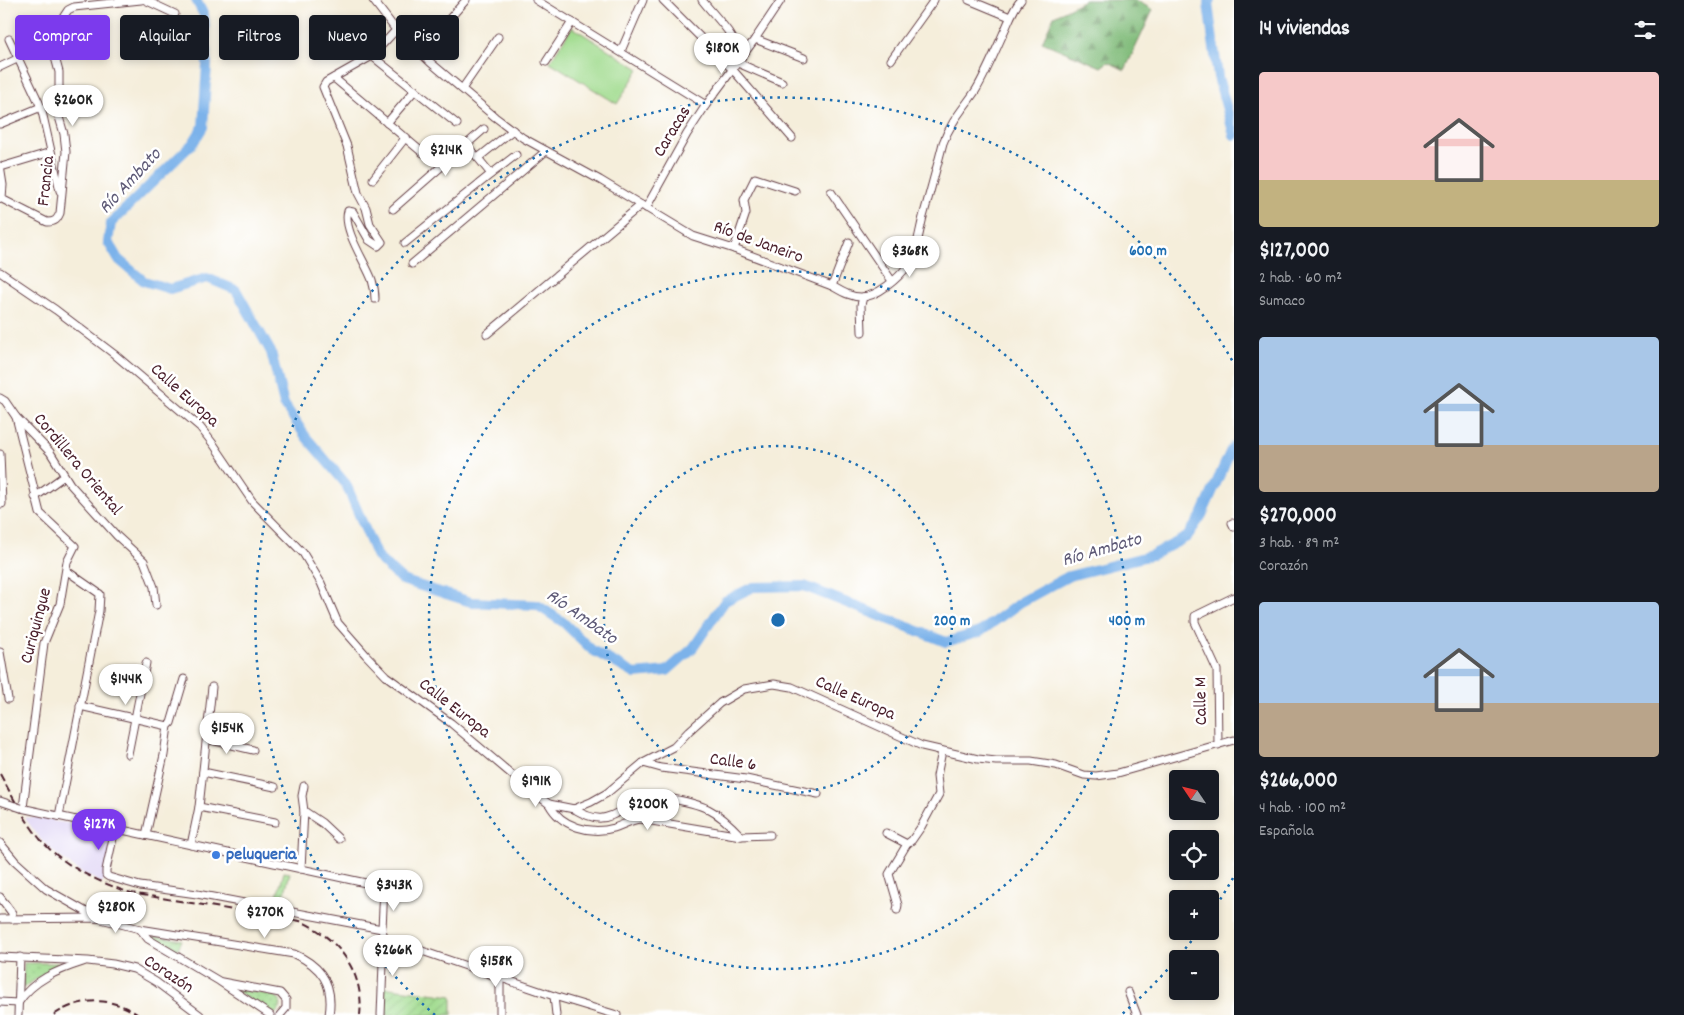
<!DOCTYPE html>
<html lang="es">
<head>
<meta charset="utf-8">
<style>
	:root { --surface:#171b24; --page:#242831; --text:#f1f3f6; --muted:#9ea1a6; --accent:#7c3aed }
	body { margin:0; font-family:Dekko,sans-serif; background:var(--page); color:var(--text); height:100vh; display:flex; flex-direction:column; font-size:19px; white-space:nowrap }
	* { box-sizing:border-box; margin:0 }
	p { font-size:16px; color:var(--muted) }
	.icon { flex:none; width:28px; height:28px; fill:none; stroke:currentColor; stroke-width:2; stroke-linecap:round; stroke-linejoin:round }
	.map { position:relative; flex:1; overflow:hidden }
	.details { display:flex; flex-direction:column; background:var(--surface); width:450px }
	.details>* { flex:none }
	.guide { position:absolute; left:15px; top:15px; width:475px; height:45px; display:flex; gap:10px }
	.needle { width:32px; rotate:305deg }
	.tools { position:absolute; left:1169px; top:770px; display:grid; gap:10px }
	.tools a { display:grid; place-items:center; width:50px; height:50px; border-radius:5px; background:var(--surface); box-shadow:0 2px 8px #0003; font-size:25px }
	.price { position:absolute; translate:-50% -42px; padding:0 11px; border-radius:18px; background:#fff; color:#222; font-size:16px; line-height:32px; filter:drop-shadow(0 1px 2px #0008) }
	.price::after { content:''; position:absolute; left:50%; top:30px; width:15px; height:11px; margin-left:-8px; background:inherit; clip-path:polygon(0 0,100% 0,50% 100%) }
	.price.on { background:var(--accent); color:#fff }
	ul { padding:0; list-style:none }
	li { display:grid; align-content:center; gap:10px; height:265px; padding:0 25px }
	li span { display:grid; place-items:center; height:155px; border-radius:5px; color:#555 }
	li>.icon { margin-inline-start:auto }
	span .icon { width:90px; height:90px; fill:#fffc; stroke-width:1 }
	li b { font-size:21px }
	h2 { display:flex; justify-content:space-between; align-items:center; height:60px; padding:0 25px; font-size:21px }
	.tag { padding:0 18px; border-radius:5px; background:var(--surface); box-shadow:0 2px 8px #0003; font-size:18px; line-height:45px }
	.tag.on { background:var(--accent); color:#fff }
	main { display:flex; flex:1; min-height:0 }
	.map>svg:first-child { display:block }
	.built { fill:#dfd4f5 }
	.forest { fill:url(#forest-firs); stroke:#656d52 }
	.park { fill:url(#park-dots); stroke:#757d5c }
	.garden { fill:url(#garden-furrows); stroke:#757d5c }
	.pitch { fill:#a0db8e; stroke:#757d5c }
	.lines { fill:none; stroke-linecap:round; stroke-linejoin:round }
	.river { stroke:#7cb2ea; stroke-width:10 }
	.minor-casing { stroke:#643e45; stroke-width:9 }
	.minor { stroke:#fff; stroke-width:7 }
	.rail { stroke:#4a1f2b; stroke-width:2; stroke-dasharray:8 4; stroke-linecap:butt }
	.minor-bridge-casing { stroke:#643e45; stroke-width:9; stroke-linecap:butt }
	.minor-bridge { stroke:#fff; stroke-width:7 }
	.ring { fill:none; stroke:#1f6fb2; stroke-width:2.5; stroke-dasharray:2.5 5 }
	.shop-dot { fill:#3f7fe0; stroke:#fff; stroke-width:2 }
	.labels { text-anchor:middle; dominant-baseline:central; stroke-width:5; stroke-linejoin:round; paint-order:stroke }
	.street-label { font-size:18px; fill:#4a1f2b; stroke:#fff }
	.shop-label { font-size:18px; font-weight:bold; fill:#366cbe; stroke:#fff; text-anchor:start }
	.water-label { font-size:19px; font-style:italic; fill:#5e5a77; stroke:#fff }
	.centre { fill:#1f6fb2; stroke:#fff; stroke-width:2.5 }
	.ring-label { font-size:15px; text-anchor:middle; font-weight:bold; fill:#1f6fb2; stroke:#fff; stroke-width:5; stroke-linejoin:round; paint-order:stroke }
</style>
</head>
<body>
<main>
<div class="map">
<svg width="1234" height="1015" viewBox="0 0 1234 1015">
	<defs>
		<pattern id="forest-firs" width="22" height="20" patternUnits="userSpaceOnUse" patternTransform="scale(1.25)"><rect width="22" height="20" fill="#80bb79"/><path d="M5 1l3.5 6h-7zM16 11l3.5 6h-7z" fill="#6b9763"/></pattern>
		<pattern id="park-dots" width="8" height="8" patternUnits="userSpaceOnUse" patternTransform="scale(1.25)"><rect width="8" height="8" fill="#a0db8e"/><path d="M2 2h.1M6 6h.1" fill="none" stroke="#8bbc7b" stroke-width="1.8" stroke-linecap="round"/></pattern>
		<pattern id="garden-furrows" width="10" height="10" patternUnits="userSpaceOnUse" patternTransform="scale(1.25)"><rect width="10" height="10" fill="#a0db8e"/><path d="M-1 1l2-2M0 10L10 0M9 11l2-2" fill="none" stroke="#8bbc7b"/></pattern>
	</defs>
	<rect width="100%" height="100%" fill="#fff"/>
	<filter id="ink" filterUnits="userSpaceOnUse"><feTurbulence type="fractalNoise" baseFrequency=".02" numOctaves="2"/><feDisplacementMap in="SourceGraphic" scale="10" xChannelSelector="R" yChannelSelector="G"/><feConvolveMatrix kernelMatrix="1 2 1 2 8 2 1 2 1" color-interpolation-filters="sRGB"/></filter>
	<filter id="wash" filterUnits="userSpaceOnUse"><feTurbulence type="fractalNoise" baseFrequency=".0096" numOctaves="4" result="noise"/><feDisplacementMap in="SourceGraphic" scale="20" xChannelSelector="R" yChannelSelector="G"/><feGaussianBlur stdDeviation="1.12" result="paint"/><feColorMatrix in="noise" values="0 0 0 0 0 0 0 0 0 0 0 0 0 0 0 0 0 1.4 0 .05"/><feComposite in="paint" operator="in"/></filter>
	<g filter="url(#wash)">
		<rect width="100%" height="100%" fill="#f5eedb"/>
		<path class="built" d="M 24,817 L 34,818 L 35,817 L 39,817 L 39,819 L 44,819 L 44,818 L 53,819 L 53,821 L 115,829 L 106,875 L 102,883 L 80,872 L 60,857 L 41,840 Z"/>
		<path class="forest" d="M 1085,0 L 1136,0 L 1153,10 L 1125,70 L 1108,62 L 1101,67 L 1042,42 L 1054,16 Z"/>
		<g class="park">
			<path d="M 284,872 L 290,873 L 282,903 L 275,903 Z"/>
			<path d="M 150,935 L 182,940 L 176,953 L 149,937 Z"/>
			<path d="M 24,963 L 68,963 L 42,975 L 23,988 Z"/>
			<path d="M 232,988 L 276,996 L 280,1001 L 280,1009 L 276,1013 L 271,1014 Z"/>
		</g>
		<path class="garden" d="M 382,987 L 452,996 L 452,1015 L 381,1015 Z"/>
		<path class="pitch" d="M 572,27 L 639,69 L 617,104 L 550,62 Z"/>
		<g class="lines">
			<g class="river">
				<path d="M 196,0 L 204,15 L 207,64 L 203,127 L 193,143 L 111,223 L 108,242 L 118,259 L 144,281 L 170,289 L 207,278 L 236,290 L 271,352 L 284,404 L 306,437 L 346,484 L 377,557 L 402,580 L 471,602 L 537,605 L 563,622 L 592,650 L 635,674 L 667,671 L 693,648 L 725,601 L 753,587 L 804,586 L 946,642 L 980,632 L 1021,602 L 1069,576 L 1152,555 L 1187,537 L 1202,515 L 1231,450 L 1234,446"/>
				<path d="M 1210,0 L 1208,4 L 1218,77 L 1234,135"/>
			</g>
		</g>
	</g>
	<g filter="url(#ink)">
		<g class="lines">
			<defs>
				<g id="minor">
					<path d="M 145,0 L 175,14"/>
					<path d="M 373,0 L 396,30 L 430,62 L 495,117 L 523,138 L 600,180 L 693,236 L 734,249 L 832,286 C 841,291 850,297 861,297 C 877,297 899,278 908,265 C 917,251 919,233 923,217 C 930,192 937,167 943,143 C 951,121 964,108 976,90 C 986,73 995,52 1003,34 C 1009,22 1012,10 1021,0"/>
					<path d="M 536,0 L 706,105"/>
					<path d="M 663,0 L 733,70 L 792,138"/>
					<path d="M 702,0 C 716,18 737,36 741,59"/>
					<path d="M 969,0 L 1010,17"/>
					<path d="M 9,39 L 41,107 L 60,191"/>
					<path d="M 755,39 L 804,58"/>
					<path d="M 621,51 L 643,0"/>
					<path d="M 420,52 L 466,0"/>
					<path d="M 372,56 L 457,124"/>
					<path d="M 891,60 L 934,0"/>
					<path d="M 546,62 L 572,22"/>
					<path d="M 738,63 L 782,82"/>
					<path d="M 0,67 L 17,59"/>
					<path d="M 334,78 L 423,153"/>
					<path d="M 462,89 L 498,37"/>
					<path d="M 387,123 L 415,90"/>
					<path d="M 0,124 L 41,107"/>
					<path d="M 466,145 L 478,158"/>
					<path d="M 0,166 L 3,185 L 2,198"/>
					<path d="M 1,167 L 51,152"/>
					<path d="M 491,174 L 478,158 L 513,130"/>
					<path d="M 373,179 L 406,137"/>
					<path d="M 831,192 L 892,281"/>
					<path d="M 0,198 L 47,222 C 55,222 57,220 60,213 L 66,152 L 64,134 L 59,117 L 59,72 L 53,50 L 54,41 L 62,19 L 68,10 L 74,7 L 141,0"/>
					<path d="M 646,208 L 687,134 L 706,105 L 755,39 L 781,0"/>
					<path d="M 393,209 L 484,129"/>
					<path d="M 405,243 L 491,174 L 516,155"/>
					<path d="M 734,249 L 746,213 L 744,200 L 755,178 L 795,191"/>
					<path d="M 412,264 L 546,151"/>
					<path d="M 0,272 L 56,310 L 114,354 L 200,427 L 214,445 L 252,501 L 303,553 L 321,583 L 338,623 L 366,655 L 386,676 L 451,723 L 529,789 L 549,804 L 574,809 L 591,802 L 607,793 L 643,763 L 674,747 L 689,731 L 720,703 L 744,689 L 774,684 L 792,687 L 922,746 L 978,759 L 996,761 L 1031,761 L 1056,765 L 1084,775 L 1096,776 L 1118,773 L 1234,740"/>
					<path d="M 832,286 L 849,242"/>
					<path d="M 375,299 C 375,293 374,286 372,280 C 366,263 342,229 348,211 L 353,212 L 369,240 L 378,246 L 382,242 L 370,224 L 366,208 L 358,193 L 347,146 L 323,87 L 326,82 L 372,56 L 396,30"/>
					<path d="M 862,332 L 861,305 L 863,297"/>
					<path d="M 487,334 L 641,205"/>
					<path d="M 0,398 L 5,401 L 16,417 L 50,452 L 70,484 L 117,536 L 144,561 L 154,587 L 156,605"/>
					<path d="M 16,417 L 40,513 L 75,546 L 67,562 L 60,604 L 44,643 L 23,808"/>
					<path d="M 0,454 L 2,504"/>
					<path d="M 35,497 L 64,476"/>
					<path d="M 1232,523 L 1234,527"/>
					<path d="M 0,652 L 8,699"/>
					<path d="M 80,706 L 168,726"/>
					<path d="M 207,739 L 253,750"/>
					<path d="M 1218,745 L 1217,670 L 1195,622 L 1195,616 L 1234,597"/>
					<path d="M 128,754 L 146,663"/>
					<path d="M 643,763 L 661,768 L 746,779 L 818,794"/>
					<path d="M 203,772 L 275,787"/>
					<path d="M 0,801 L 15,806"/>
					<path d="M 549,804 C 561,827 591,835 614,828 C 623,825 631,820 640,819 L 741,836 L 770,835"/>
					<path d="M 199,807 L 275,822"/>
					<path d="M 21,808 L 384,887 L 382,929 L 384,938 L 381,1015"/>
					<path d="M 574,809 C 596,822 606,821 627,807 C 633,803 638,799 644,797 C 651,795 660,797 667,798 C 703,804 716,809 741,836"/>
					<path d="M 304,811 L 302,796 L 304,786"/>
					<path d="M 59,816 L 99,611 L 100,594 L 67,571"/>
					<path d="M 115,829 L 106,870 L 106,875 L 109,877 L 140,886 L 197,894 L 382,929"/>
					<path d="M 886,833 L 907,844 L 889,874 L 898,905 L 897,910"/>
					<path d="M 146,835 L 164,755 L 168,726 L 171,723 L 184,679"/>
					<path d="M 0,843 L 15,861 L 46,889 L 97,918"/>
					<path d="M 907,844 L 912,840 L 921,827 L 939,794 L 937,776 L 942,751"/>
					<path d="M 191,845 L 199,807 L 212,687"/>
					<path d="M 301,869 L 304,811 L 322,823 L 339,839"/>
					<path d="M 0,897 L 12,913 L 12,919"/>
					<path d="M 0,919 L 97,918 L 140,929 L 294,954 C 322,966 334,985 329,1015"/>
					<path d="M 140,929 L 148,939 L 219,981 L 270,1015"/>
					<path d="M 384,938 L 554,996 L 617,1015"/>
					<path d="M 0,957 L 88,961 L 113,964 L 134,969 L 156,982 L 200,1015"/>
					<path d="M 500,978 L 500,1015"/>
					<path d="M 222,982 L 280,993 L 286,1000 L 286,1008 L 280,1015"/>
					<path d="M 1128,992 L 1137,1015"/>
					<path d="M 554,996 L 556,1015"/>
					<path d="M 0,1002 L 18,1003 C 33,980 58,970 83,962"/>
					<path d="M 18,1015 L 20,957"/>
				</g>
			</defs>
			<use href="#minor" class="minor-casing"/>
			<use href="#minor" class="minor"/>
			<g class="rail">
				<path d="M 0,774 C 12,796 24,819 40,839 C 63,866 98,882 131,893 L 300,921 C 337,937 365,972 360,1015"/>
				<path d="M 54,1015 C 80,997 112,996 138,1015"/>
			</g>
			<defs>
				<path id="minor-bridge" d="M 15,806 L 21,808"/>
			</defs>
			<use href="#minor-bridge" class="minor-bridge-casing"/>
			<use href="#minor-bridge" class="minor-bridge"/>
		</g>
	</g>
	<g class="ring">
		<circle cx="778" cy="620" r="174"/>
		<circle cx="778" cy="620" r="349"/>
		<path d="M1233 878A523 523 0 0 1 1212 912M1196 935A523 523 0 0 1 1121 1015M435 1015A523 523 0 1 1 1233 362"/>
	</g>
	<circle class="shop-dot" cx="216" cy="855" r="5"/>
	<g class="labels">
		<g class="street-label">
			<text transform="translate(673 132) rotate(-59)">Caracas</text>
			<text transform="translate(47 181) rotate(-84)">Francia</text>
			<text transform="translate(758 243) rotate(20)">Río de Janeiro</text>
			<text transform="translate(184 396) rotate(42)">Calle Europa</text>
			<text transform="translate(77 465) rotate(50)">Cordillera Oriental</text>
			<text transform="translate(37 626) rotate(-75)">Curiquingue</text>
			<text transform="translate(855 699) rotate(24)">Calle Europa</text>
			<text transform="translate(1202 701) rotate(-91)">Calle M</text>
			<text transform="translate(454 709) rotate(38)">Calle Europa</text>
			<text transform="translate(733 763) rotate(8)">Calle 6</text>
			<text transform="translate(168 975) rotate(33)">Corazón</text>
		</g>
		<g class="shop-label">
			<text x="226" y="855">peluqueria</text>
		</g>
		<g class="water-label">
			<text transform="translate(131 182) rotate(-47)">Río Ambato</text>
			<text transform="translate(1102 551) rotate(-16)">Río Ambato</text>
			<text transform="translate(581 618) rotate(35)">Río Ambato</text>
		</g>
	</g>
	<circle cx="778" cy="620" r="8" class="centre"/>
	<g class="ring-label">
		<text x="1148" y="255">600 m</text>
		<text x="952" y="625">200 m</text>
		<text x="1127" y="625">400 m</text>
	</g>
</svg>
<div class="tools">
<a><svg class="needle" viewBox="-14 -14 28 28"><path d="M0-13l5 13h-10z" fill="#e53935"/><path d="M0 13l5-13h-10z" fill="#9ea1a6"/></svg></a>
<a><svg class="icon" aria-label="locate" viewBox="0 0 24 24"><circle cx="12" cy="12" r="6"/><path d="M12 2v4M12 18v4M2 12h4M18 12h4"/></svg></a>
<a>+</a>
<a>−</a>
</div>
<b class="price" style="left:722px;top:75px">$180K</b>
<b class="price" style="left:73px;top:127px">$260K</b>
<b class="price" style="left:446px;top:177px">$214K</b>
<b class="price" style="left:910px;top:278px">$368K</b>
<b class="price" style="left:126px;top:706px">$144K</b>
<b class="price" style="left:227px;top:755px">$154K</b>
<b class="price" style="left:536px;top:808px">$191K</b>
<b class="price" style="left:648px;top:831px">$200K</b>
<b class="price on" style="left:99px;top:851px">$127K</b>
<b class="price" style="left:394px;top:912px">$343K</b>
<b class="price" style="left:116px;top:934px">$280K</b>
<b class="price" style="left:265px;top:939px">$270K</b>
<b class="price" style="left:393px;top:977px">$266K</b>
<b class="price" style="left:496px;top:988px">$158K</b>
<div class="guide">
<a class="tag on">Comprar</a>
<a class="tag">Alquilar</a>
<a class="tag">Filtros</a>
<a class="tag">Nuevo</a>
<a class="tag">Piso</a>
</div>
</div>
<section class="details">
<h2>14 viviendas<svg class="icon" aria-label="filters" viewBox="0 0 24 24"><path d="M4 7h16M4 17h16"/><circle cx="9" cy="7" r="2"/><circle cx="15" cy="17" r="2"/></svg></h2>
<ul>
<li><span style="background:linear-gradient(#f6c9c9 70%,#c2b280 0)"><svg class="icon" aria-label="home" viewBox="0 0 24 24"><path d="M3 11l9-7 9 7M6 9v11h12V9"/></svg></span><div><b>$127,000</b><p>2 hab. · 60 m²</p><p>Sumaco</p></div></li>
<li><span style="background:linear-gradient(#a9c7e8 70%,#b9a48a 0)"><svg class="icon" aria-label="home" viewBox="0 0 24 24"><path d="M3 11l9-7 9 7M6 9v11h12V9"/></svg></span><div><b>$270,000</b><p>3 hab. · 89 m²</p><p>Corazón</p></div></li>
<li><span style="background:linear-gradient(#a9c7e8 65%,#b9a48a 0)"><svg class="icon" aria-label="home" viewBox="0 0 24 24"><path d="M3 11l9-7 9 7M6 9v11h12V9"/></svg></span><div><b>$266,000</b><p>4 hab. · 100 m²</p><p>Española</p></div></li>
</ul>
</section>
</main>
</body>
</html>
